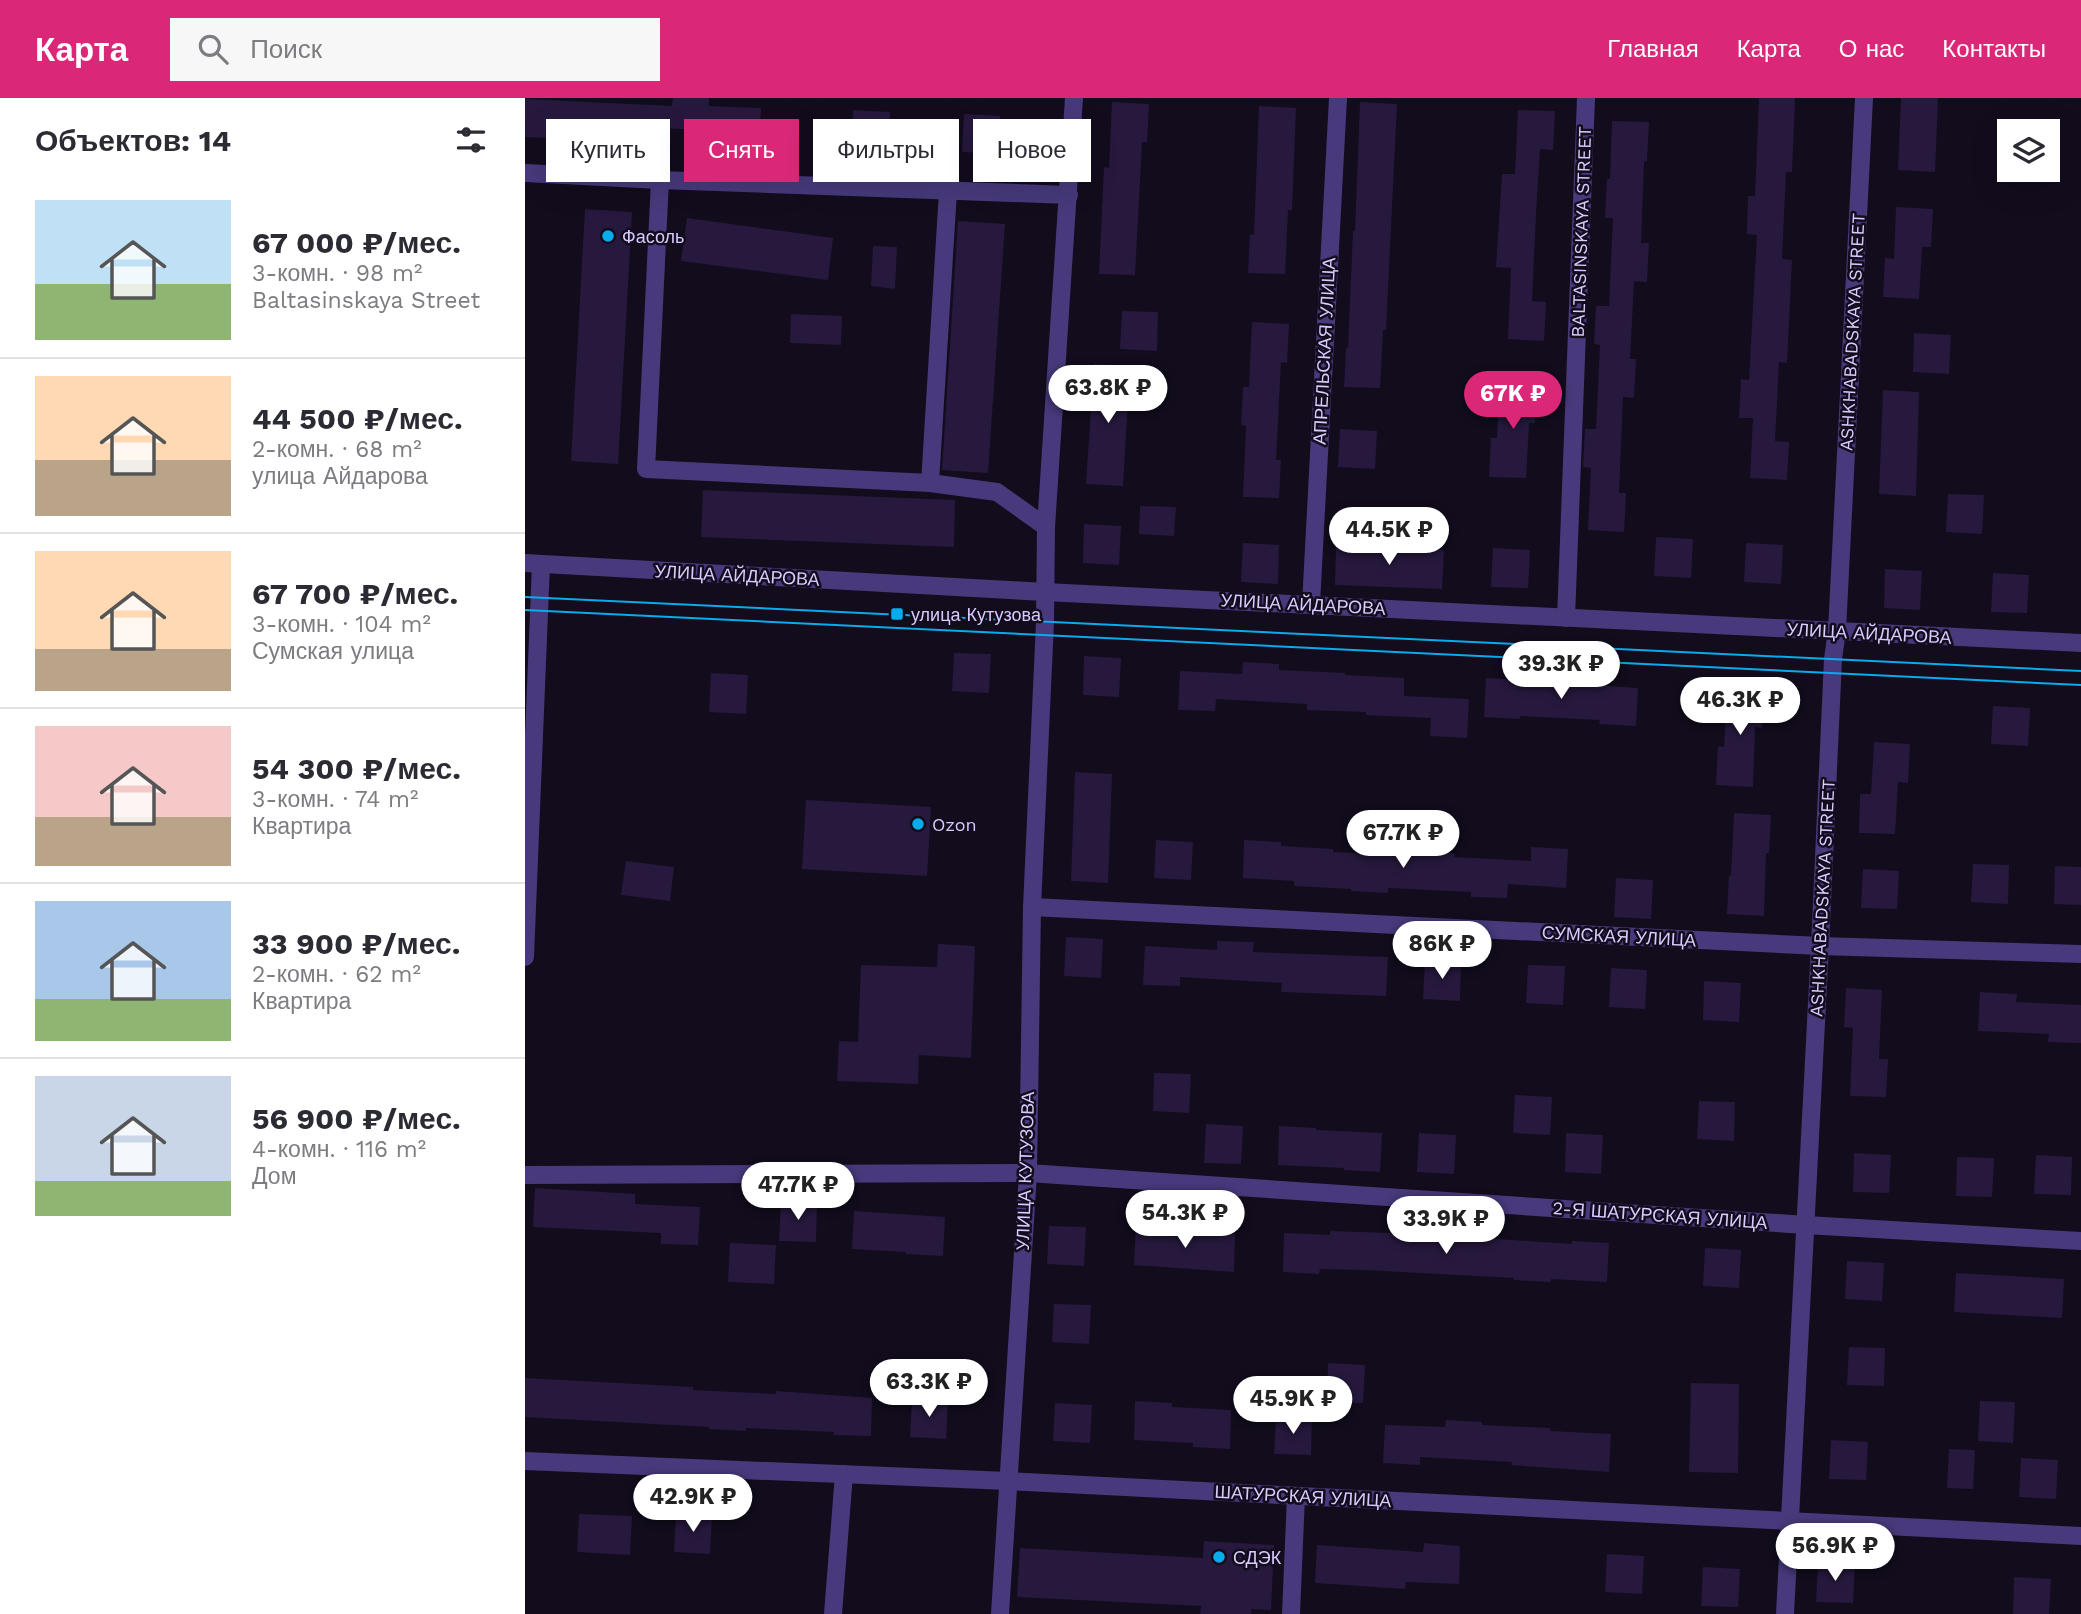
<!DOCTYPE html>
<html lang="ru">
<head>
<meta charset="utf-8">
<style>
	:root { --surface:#fff; --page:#f7f7f7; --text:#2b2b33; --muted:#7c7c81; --line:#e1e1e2; --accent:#db2777 }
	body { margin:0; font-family:"Work Sans",sans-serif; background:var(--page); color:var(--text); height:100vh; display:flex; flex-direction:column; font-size:26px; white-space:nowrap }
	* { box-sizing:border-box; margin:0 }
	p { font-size:23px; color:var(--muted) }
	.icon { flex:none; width:38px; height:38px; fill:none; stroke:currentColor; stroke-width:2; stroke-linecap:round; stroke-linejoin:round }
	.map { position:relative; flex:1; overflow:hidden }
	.panel { display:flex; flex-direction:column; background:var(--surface); width:525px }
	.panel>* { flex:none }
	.banner { position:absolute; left:21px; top:21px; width:665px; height:63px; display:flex; gap:14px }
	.tools { position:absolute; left:1472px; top:21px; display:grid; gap:14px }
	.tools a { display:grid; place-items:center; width:63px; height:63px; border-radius:0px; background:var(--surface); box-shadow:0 7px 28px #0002; font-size:35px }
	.price { position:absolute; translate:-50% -60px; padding:0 16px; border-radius:24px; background:#fff; color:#222; font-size:23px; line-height:46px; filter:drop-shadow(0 2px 4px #0008) }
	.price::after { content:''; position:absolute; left:50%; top:42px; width:21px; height:16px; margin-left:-10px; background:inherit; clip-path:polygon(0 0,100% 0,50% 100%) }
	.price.current { background:var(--accent); color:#fff }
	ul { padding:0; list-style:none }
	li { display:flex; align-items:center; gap:21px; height:175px; padding:0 35px }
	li+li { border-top:2px solid var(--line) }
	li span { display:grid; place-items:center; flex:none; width:196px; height:140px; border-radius:0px; color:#555 }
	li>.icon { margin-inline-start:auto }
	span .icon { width:84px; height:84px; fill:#fffc; stroke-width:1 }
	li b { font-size:30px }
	h2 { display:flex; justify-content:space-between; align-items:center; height:84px; padding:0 35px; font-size:30px }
	.pill { padding:0 24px; border-radius:0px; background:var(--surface); box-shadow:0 7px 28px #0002; font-size:24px; line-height:63px }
	.pill.current { background:var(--accent); color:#fff }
	header { display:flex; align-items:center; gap:42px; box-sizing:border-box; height:98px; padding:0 35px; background:var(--accent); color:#fff }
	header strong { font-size:33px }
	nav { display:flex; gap:38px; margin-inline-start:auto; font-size:24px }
	.search { width:490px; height:63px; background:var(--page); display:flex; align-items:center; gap:18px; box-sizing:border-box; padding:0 24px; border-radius:0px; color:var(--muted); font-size:26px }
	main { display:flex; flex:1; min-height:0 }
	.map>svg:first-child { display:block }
	.building { fill:#27193e }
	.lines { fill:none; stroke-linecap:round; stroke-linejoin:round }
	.minor { stroke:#47397b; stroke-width:18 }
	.tram { stroke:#08acec; stroke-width:2 }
	.poi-dot { fill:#08acec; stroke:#120c1d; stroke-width:2.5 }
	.labels { text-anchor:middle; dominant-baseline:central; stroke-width:5; stroke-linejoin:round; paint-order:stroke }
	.street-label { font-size:18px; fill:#d9cafd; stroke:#120c1d }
	.poi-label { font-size:18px; fill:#d9cafd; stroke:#120c1d; text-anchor:start }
</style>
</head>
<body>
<header>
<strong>Карта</strong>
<div class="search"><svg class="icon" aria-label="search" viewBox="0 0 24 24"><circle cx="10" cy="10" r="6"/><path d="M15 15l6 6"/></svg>Поиск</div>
<nav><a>Главная</a><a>Карта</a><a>О нас</a><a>Контакты</a></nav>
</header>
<main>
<section class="panel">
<h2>Объектов: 14<svg class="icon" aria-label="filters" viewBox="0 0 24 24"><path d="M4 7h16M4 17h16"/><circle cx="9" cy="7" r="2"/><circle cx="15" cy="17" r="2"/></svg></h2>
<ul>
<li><span style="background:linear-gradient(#bfe0f5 60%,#8fb573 0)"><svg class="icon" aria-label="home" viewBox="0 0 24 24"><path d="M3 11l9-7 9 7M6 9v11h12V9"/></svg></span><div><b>67 000 ₽/мес.</b><p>3-комн. · 98 m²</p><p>Baltasinskaya Street</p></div></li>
<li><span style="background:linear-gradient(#ffd9b3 60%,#b9a48a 0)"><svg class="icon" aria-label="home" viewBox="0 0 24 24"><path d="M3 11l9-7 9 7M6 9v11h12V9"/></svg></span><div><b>44 500 ₽/мес.</b><p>2-комн. · 68 m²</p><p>улица Айдарова</p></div></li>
<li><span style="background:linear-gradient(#ffd9b3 70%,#b9a48a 0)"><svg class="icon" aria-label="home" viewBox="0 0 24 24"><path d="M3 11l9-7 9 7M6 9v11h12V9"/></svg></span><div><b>67 700 ₽/мес.</b><p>3-комн. · 104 m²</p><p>Сумская улица</p></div></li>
<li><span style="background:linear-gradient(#f6c9c9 65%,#b9a48a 0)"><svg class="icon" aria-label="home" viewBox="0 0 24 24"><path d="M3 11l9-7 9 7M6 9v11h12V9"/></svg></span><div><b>54 300 ₽/мес.</b><p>3-комн. · 74 m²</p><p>Квартира</p></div></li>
<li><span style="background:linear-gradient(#a9c7e8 70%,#8fb573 0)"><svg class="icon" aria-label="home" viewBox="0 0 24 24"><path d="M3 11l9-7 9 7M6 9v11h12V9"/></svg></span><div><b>33 900 ₽/мес.</b><p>2-комн. · 62 m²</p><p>Квартира</p></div></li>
<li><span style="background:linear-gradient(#c9d6e8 75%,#8fb573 0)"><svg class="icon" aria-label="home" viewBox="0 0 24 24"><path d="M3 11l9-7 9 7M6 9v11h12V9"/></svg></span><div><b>56 900 ₽/мес.</b><p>4-комн. · 116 m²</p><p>Дом</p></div></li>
</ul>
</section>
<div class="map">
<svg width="1556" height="1516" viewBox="0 0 1556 1516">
	<rect width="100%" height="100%" fill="#120c1d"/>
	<g class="building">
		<path d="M 148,0 L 184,0 L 184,8 L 236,10 L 234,49 L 198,47 L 198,33 L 134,30 L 133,45 L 0,39 L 0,1 L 147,8 Z"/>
		<path d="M 1234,0 L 1270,0 L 1267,74 L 1261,74 L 1257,161 L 1267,162 L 1262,265 L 1254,264 L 1250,343 L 1264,344 L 1262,382 L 1225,380 L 1228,320 L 1214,320 L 1216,281 L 1224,282 L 1232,137 L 1222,136 L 1223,98 L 1230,98 Z"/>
		<path d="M 1376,0 L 1413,0 L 1410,74 L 1373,72 Z"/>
		<path d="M 587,4 L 624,6 L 622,44 L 617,44 L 610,177 L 574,176 L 579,69 L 584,70 Z"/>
		<path d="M 835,4 L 872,6 L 861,232 L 858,232 L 855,290 L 819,289 L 821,250 L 823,250 L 828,133 L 830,133 Z"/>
		<path d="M 734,8 L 771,10 L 767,112 L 763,112 L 760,176 L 723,175 L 725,136 L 729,137 Z"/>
		<path d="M 328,12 L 365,14 L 363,52 L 327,51 Z"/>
		<path d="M 993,12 L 1030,13 L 1028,52 L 1015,51 L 1011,116 L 1007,203 L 1021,204 L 1019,243 L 983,241 L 986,170 L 971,169 L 977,76 L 990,76 Z"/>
		<path d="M 439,16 L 475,18 L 473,56 L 437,54 Z"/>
		<path d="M 1087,23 L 1124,24 L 1122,63 L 1119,63 L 1116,145 L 1124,145 L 1122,184 L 1109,183 L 1105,261 L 1111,261 L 1109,300 L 1098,299 L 1094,395 L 1101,395 L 1099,434 L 1063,432 L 1066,370 L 1058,369 L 1060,331 L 1071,331 L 1075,247 L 1069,246 L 1071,208 L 1084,208 L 1088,120 L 1080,120 L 1082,81 L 1085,81 Z"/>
		<path d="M 1371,109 L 1408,111 L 1406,149 L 1397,149 L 1394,201 L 1358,199 L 1360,160 L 1369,161 Z"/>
		<path d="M 60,111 L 107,114 L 93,366 L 46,363 Z"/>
		<path d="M 162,120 L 308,140 L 303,182 L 156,163 Z"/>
		<path d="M 433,123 L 480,126 L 463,375 L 417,372 Z"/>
		<path d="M 348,148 L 372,149 L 370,191 L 346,188 Z"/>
		<path d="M 597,213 L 633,214 L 632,253 L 595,251 Z"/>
		<path d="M 266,216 L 317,218 L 316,247 L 265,245 Z"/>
		<path d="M 727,224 L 764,226 L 762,265 L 756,264 L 751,362 L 756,362 L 754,400 L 718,399 L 721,328 L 716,327 L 718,289 L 724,289 Z"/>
		<path d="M 1389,235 L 1426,237 L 1424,276 L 1388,274 Z"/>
		<path d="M 569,266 L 605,268 L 598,388 L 561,386 Z"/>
		<path d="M 975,285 L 1012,287 L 1010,325 L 1004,325 L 1001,380 L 964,379 L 966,340 L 972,340 Z"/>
		<path d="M 1358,292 L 1394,294 L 1391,398 L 1354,396 Z"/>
		<path d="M 815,331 L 852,333 L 850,371 L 813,369 Z"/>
		<path d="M 178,392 L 430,402 L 429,449 L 176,439 Z"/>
		<path d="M 1423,396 L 1459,397 L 1457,436 L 1421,434 Z"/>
		<path d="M 615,408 L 651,409 L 649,438 L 614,436 Z"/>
		<path d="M 559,426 L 596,428 L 594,467 L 558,465 Z"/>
		<path d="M 1131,439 L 1168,441 L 1166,480 L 1129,478 Z"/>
		<path d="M 718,445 L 754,447 L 753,486 L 716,484 Z"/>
		<path d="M 1221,445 L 1258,447 L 1256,486 L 1219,484 Z"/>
		<path d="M 811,448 L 919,452 L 917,491 L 810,487 Z"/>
		<path d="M 968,450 L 1005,452 L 1003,490 L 966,489 Z"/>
		<path d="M 1360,471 L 1397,473 L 1395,512 L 1359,510 Z"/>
		<path d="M 1468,475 L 1504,477 L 1502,515 L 1466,514 Z"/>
		<path d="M 429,555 L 466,556 L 464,595 L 427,593 Z"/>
		<path d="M 559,558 L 596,560 L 594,599 L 558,597 Z"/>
		<path d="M 718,564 L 754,566 L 754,572 L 820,575 L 820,577 L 879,580 L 879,598 L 944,601 L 942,640 L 905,638 L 906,620 L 841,617 L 841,614 L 782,612 L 782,606 L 691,601 L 690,613 L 653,612 L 655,573 L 717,576 Z"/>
		<path d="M 186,575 L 223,577 L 221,616 L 184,614 Z"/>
		<path d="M 961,580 L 1017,583 L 1017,580 L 1054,582 L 1054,586 L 1113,590 L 1111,628 L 1074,626 L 1075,622 L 995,618 L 995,621 L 959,619 Z"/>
		<path d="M 1202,590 L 1238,591 L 1237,630 L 1230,629 L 1228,689 L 1191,687 L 1193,648 L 1199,649 Z"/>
		<path d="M 1468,608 L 1505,610 L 1503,648 L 1466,646 Z"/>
		<path d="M 1349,644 L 1385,646 L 1383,685 L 1373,684 L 1370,736 L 1334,735 L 1335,696 L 1346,696 Z"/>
		<path d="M 550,674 L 587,676 L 583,785 L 546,783 Z"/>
		<path d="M 281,702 L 406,709 L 402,778 L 277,771 Z"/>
		<path d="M 1209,715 L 1246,717 L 1244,755 L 1241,755 L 1239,818 L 1202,816 L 1204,777 L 1206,778 Z"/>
		<path d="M 631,742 L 668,744 L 666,782 L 629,780 Z"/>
		<path d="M 719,742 L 756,744 L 756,748 L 808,751 L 808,754 L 892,758 L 892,753 L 929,755 L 929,759 L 1006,763 L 1006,749 L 1043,751 L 1041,790 L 983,786 L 982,800 L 946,799 L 946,794 L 863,790 L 863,795 L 826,793 L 826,791 L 769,788 L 769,783 L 718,780 Z"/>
		<path d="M 101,763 L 149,769 L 145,803 L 96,797 Z"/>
		<path d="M 1448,766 L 1484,767 L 1483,806 L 1446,804 Z"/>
		<path d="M 1530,768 L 1556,769 L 1556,807 L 1529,806 Z"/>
		<path d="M 1338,771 L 1374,773 L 1372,811 L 1336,810 Z"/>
		<path d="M 1091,780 L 1128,782 L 1126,821 L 1089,819 Z"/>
		<path d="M 541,839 L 578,841 L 576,880 L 539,878 Z"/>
		<path d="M 692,843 L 729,844 L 728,854 L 863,859 L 861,898 L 756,894 L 757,885 L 655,879 L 655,888 L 618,887 L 620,848 L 692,852 Z"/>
		<path d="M 413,846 L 450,848 L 446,960 L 394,957 L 393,986 L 312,983 L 314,943 L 333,944 L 336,867 L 412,869 Z"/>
		<path d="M 900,863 L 936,865 L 935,903 L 898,901 Z"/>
		<path d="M 1003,867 L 1040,868 L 1038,907 L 1001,905 Z"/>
		<path d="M 1086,870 L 1122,872 L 1120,911 L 1084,909 Z"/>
		<path d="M 1179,883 L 1216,885 L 1214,924 L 1178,922 Z"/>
		<path d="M 1321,890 L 1357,892 L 1354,961 L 1363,961 L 1361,999 L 1325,998 L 1328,930 L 1319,929 Z"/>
		<path d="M 1455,894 L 1492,896 L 1491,904 L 1556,907 L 1556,945 L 1523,944 L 1524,936 L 1453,933 Z"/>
		<path d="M 629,975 L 666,976 L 664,1015 L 628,1013 Z"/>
		<path d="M 990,997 L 1027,999 L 1025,1037 L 988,1035 Z"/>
		<path d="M 1174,1003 L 1210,1004 L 1209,1043 L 1172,1041 Z"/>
		<path d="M 681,1026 L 718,1028 L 716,1066 L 679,1065 Z"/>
		<path d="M 754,1028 L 791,1030 L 791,1032 L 857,1035 L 855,1074 L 819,1072 L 819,1070 L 753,1067 Z"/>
		<path d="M 894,1035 L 931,1037 L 929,1076 L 892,1074 Z"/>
		<path d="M 1041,1035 L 1078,1037 L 1076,1076 L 1040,1074 Z"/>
		<path d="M 1329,1055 L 1366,1057 L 1364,1095 L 1328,1094 Z"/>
		<path d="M 1511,1057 L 1547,1059 L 1546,1097 L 1509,1096 Z"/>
		<path d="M 1432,1059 L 1469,1060 L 1467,1099 L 1431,1098 Z"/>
		<path d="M 10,1090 L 110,1096 L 110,1106 L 175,1109 L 173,1147 L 136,1146 L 136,1135 L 8,1129 Z"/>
		<path d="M 256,1104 L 292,1106 L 291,1144 L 254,1143 Z"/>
		<path d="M 329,1113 L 420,1119 L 418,1158 L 381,1156 L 381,1154 L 327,1151 Z"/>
		<path d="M 524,1128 L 561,1129 L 559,1168 L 522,1166 Z"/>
		<path d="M 611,1129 L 648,1131 L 648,1133 L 710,1136 L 709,1174 L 609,1167 Z"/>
		<path d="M 805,1133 L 898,1136 L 1047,1146 L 1047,1143 L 1084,1145 L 1082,1184 L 1026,1181 L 1026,1184 L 989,1182 L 989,1180 L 840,1172 L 795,1171 L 794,1176 L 758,1174 L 759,1135 L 805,1137 Z"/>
		<path d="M 205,1145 L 251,1147 L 249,1186 L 203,1184 Z"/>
		<path d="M 1180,1150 L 1216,1152 L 1214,1190 L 1178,1188 Z"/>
		<path d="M 1322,1163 L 1359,1165 L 1357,1203 L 1320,1201 Z"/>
		<path d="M 1431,1175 L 1539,1181 L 1537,1220 L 1429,1214 Z"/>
		<path d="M 529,1206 L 566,1207 L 564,1246 L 527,1244 Z"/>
		<path d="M 1324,1249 L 1360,1250 L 1359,1288 L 1322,1287 Z"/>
		<path d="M 803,1265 L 840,1267 L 838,1305 L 802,1304 Z"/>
		<path d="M 0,1280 L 168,1289 L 168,1292 L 251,1296 L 251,1293 L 347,1300 L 346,1338 L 309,1337 L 309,1334 L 221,1330 L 221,1333 L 184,1331 L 184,1329 L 0,1319 Z"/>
		<path d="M 1166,1285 L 1214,1286 L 1213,1375 L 1164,1374 Z"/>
		<path d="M 387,1301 L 423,1302 L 421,1341 L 385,1339 Z"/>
		<path d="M 610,1303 L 647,1305 L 647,1309 L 706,1312 L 705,1351 L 668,1349 L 668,1345 L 609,1342 Z"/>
		<path d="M 1455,1303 L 1490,1304 L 1488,1345 L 1453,1343 Z"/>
		<path d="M 530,1305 L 567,1307 L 565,1345 L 528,1343 Z"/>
		<path d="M 751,1318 L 787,1319 L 786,1357 L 749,1356 Z"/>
		<path d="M 921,1322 L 957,1324 L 957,1327 L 1025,1330 L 1025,1333 L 1086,1336 L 1084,1374 L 986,1367 L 987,1364 L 895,1359 L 895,1367 L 858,1365 L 860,1327 L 920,1329 Z"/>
		<path d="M 1306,1342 L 1343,1344 L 1341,1382 L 1304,1381 Z"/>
		<path d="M 1424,1351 L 1450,1352 L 1448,1391 L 1422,1390 Z"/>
		<path d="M 1496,1360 L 1533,1362 L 1531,1401 L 1494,1399 Z"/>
		<path d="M 54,1416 L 107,1418 L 105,1457 L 52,1454 Z"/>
		<path d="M 151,1416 L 187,1417 L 185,1456 L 149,1454 Z"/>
		<path d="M 679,1443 L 749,1447 L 746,1512 L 726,1511 L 726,1516 L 675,1516 L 676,1508 L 492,1499 L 495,1450 L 678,1460 Z"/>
		<path d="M 899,1445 L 935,1448 L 934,1486 L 881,1484 L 880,1491 L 790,1485 L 792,1447 L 898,1454 Z"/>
		<path d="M 1082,1456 L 1119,1458 L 1117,1496 L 1080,1494 Z"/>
		<path d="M 1293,1465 L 1330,1467 L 1328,1505 L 1291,1504 Z"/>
		<path d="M 1178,1469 L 1215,1471 L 1213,1509 L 1176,1508 Z"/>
		<path d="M 1489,1479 L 1526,1481 L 1524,1516 L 1488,1516 Z"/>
	</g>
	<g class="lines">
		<g class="minor">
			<path d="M 0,75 L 135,82 L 544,97"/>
			<path d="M 135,82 L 121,371 L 405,385 L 472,394 L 521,429"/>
			<path d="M 405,385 L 423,93"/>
			<path d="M 0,465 L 520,494 L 1556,545"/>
			<path d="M 786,506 L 813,0"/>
			<path d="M 1041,520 L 1061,0"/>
			<path d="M 507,809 L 1295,848 L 1556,856"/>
			<path d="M 0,859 L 16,466"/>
			<path d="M 0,1077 L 503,1075 L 1281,1127 L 1556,1143"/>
			<path d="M 0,1363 L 483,1383 L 1556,1438"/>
			<path d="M 308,1516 L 319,1376"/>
			<path d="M 475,1516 L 503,1075 L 507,809 L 520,524 L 521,429 L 549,0"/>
			<path d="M 766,1516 L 771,1398"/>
			<path d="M 1260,1516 L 1295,848 L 1308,561 L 1312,533 L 1339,0"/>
		</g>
		<g class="tram">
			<path d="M 0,499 L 1556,573"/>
			<path d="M 0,512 L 1556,587"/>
		</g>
	</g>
	<g class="poi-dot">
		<circle cx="83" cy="138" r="7"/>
		<rect x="365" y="509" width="14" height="14" rx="3.5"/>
		<circle cx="393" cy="726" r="7"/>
		<circle cx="694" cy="1459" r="7"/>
	</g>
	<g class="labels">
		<g class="street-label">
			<text transform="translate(1056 134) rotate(-88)">BALTASINSKAYA STREET</text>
			<text transform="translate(1327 234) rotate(-87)">ASHKHABADSKAYA STREET</text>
			<text transform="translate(799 253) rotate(-87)">АПРЕЛЬСКАЯ УЛИЦА</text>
			<text transform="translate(212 477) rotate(3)">УЛИЦА АЙДАРОВА</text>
			<text transform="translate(778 506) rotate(3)">УЛИЦА АЙДАРОВА</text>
			<text transform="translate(1344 535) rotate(3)">УЛИЦА АЙДАРОВА</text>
			<text transform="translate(1297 800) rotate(-87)">ASHKHABADSKAYA STREET</text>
			<text transform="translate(1094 838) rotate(3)">СУМСКАЯ УЛИЦА</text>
			<text transform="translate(500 1073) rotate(-88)">УЛИЦА КУТУЗОВА</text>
			<text transform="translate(1135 1117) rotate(4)">2-Я ШАТУРСКАЯ УЛИЦА</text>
			<text transform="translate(778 1398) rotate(3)">ШАТУРСКАЯ УЛИЦА</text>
		</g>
		<g class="poi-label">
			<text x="97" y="138">Фасоль</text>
			<text x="386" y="516">улица Кутузова</text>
			<text x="407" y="726">Ozon</text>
			<text x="708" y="1459">СДЭК</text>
		</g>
	</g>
</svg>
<div class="tools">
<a><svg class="icon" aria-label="layers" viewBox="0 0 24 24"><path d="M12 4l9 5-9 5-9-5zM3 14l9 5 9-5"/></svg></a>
</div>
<b class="price" style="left:583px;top:327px">63.8K ₽</b>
<b class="price current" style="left:988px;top:333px">67K ₽</b>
<b class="price" style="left:864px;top:469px">44.5K ₽</b>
<b class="price" style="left:1036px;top:603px">39.3K ₽</b>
<b class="price" style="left:1215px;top:639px">46.3K ₽</b>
<b class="price" style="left:878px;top:772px">67.7K ₽</b>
<b class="price" style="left:917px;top:883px">86K ₽</b>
<b class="price" style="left:273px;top:1124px">47.7K ₽</b>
<b class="price" style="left:660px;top:1152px">54.3K ₽</b>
<b class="price" style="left:921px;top:1158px">33.9K ₽</b>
<b class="price" style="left:404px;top:1321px">63.3K ₽</b>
<b class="price" style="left:768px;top:1338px">45.9K ₽</b>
<b class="price" style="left:168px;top:1436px">42.9K ₽</b>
<b class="price" style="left:1310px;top:1485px">56.9K ₽</b>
<div class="banner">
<a class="pill">Купить</a>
<a class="pill current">Снять</a>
<a class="pill">Фильтры</a>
<a class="pill">Новое</a>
</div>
</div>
</main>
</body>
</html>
